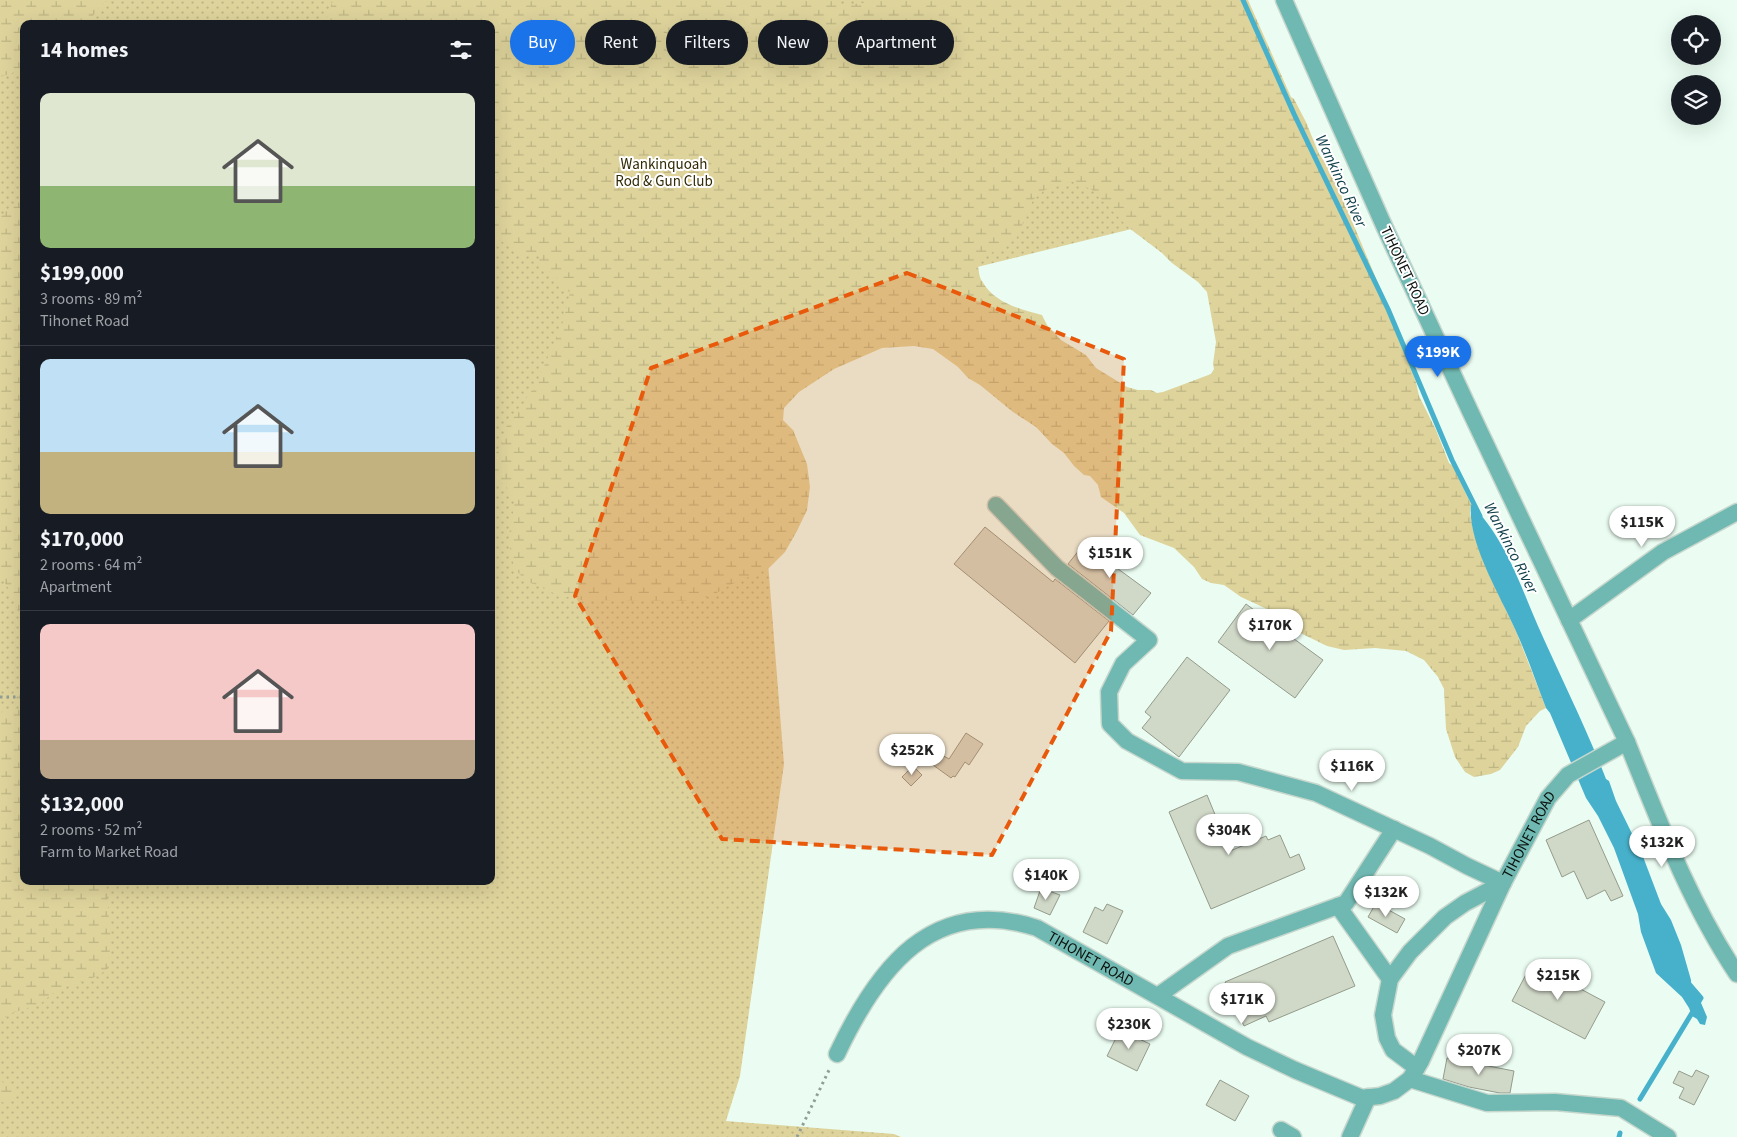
<!DOCTYPE html>
<html lang="en">
<head>
<meta charset="utf-8">
<style>
	:root { --surface:#171b24; --page:#20242c; --text:#f1f3f6; --muted:#9ea1a6; --line:#363941; --accent:#1a73e8 }
	body { margin:0; font-family:"Source Sans 3",sans-serif; background:var(--page); color:var(--text); height:100vh; display:flex; flex-direction:column; font-size:19px; white-space:nowrap }
	* { box-sizing:border-box; margin:0 }
	p { font-size:16px; color:var(--muted) }
	.icon { flex:none; width:28px; height:28px; fill:none; stroke:currentColor; stroke-width:2; stroke-linecap:round; stroke-linejoin:round }
	.map { position:relative; flex:1; overflow:hidden }
	.details { position:absolute; left:20px; top:20px; width:475px; height:865px; display:flex; flex-direction:column; background:var(--surface); border-radius:10px; box-shadow:0 5px 20px #0002 }
	.details>* { flex:none }
	.banner { position:absolute; left:510px; top:20px; width:475px; height:45px; display:flex; gap:10px }
	.buttons { position:absolute; left:1671px; top:15px; display:grid; gap:10px }
	.buttons a { display:grid; place-items:center; width:50px; height:50px; border-radius:50%; background:var(--surface); box-shadow:0 5px 20px #0002; font-size:25px }
	.price { position:absolute; translate:-50% -42px; padding:0 11px; border-radius:18px; background:#fff; color:#222; font-size:16px; line-height:32px; filter:drop-shadow(0 1px 2px #0008) }
	.price::after { content:''; position:absolute; left:50%; top:30px; width:15px; height:11px; margin-left:-8px; background:inherit; clip-path:polygon(0 0,100% 0,50% 100%) }
	.price.current { background:var(--accent); color:#fff }
	ul { padding:0; list-style:none }
	li { display:grid; align-content:center; gap:10px; height:265px; padding:0 20px }
	li+li { border-top:1px solid var(--line) }
	li span { display:grid; place-items:center; height:155px; border-radius:10px; color:#555 }
	li>.icon { margin-inline-start:auto }
	span .icon { width:90px; height:90px; fill:#fffc; stroke-width:1 }
	li b { font-size:21px }
	h2 { display:flex; justify-content:space-between; align-items:center; height:60px; padding:0 20px; font-size:21px }
	.pill { padding:0 18px; border-radius:22px; background:var(--surface); box-shadow:0 5px 20px #0002; font-size:18px; line-height:45px }
	.pill.current { background:var(--accent); color:#fff }
	.map>svg:first-child { display:block }
	.green { fill:url(#green-dots); fill-rule:evenodd }
	.wetland { fill:url(#wetland-marsh); fill-rule:evenodd }
	.water { fill:#47b1cc }
	.lines { fill:none; stroke-linecap:round; stroke-linejoin:round }
	.stream { stroke:#47b1cc; stroke-width:5 }
	.building { fill:#d0d8c7; stroke:#949b8b }
	.minor-casing { stroke:#c7d7cd; stroke-width:19 }
	.path { stroke:#909e95; stroke-width:3; stroke-dasharray:2.5 4; stroke-linecap:butt }
	.minor { stroke:#70b9b2; stroke-width:16 }
	.marked { fill:#e8590c; fill-opacity:0.2; stroke:#e8590c; stroke-width:4; stroke-dasharray:10 6; stroke-linejoin:round }
	.labels { text-anchor:middle; dominant-baseline:central; stroke-width:4; stroke-linejoin:round; paint-order:stroke }
	.park-label { font-size:15px; fill:#312a05; stroke:#fff }
	.street-label { font-size:15px; fill:#0b110d; stroke:#fff }
	.water-label { font-size:16px; font-style:italic; fill:#10404b; stroke:#fff }
</style>
</head>
<body>
<div class="map">
<svg width="1737" height="1137" viewBox="0 0 1737 1137">
	<defs>
		<pattern id="green-dots" width="8" height="8" patternUnits="userSpaceOnUse" patternTransform="scale(1.25)"><rect width="8" height="8" fill="#ded39b"/><path d="M2 2h.1M6 6h.1" fill="none" stroke="#bdb484" stroke-width="1.8" stroke-linecap="round"/></pattern>
		<pattern id="wetland-marsh" width="20" height="14" patternUnits="userSpaceOnUse" patternTransform="scale(1.25)"><rect width="20" height="14" fill="#ded39b"/><path d="M1 5h8M5 5V1M11 12h8M15 12V8" fill="none" stroke="#bdb484"/></pattern>
	</defs>
	<rect width="100%" height="100%" fill="#ebfdf2"/>
	<path class="green" d="M 0,0 L 1158,0 L 1274,194 L 749,323 L 784,764 L 740,1076 L 726,1121 L 894,1134 L 901,1137 L 0,1137 ZM 24,24 L 491,24 L 491,881 L 24,881 Z"/>
	<g class="wetland">
		<path d="M 0,0 L 108,0 L 100,6 L 87,24 L 24,24 L 24,69 L 0,77 Z"/>
		<path d="M 333,0 L 837,0 L 844,5 L 871,2 L 875,0 L 1248,0 L 1291,97 L 1294,99 L 1306,122 L 1319,154 L 1331,171 L 1396,326 L 1398,338 L 1416,382 L 1419,396 L 1436,430 L 1449,463 L 1453,466 L 1471,504 L 1470,513 L 1474,534 L 1484,563 L 1516,631 L 1546,708 L 1540,711 L 1526,726 L 1518,747 L 1500,770 L 1491,774 L 1474,777 L 1465,772 L 1455,757 L 1446,729 L 1444,689 L 1438,677 L 1424,660 L 1406,651 L 1375,648 L 1344,650 L 1327,646 L 1284,625 L 1269,610 L 1241,597 L 1224,585 L 1211,583 L 1202,579 L 1194,567 L 1174,548 L 1140,535 L 1124,513 L 1101,497 L 1098,485 L 1090,476 L 1084,475 L 1074,466 L 1064,453 L 1052,444 L 1036,427 L 1013,412 L 980,385 L 968,378 L 958,367 L 933,349 L 914,346 L 882,348 L 834,369 L 799,392 L 784,408 L 783,420 L 793,430 L 807,464 L 810,487 L 807,510 L 797,531 L 785,552 L 769,568 L 730,585 L 713,595 L 692,601 L 581,600 L 558,595 L 525,580 L 515,569 L 510,551 L 509,535 L 515,501 L 506,486 L 497,480 L 491,469 L 495,455 L 502,442 L 505,429 L 515,412 L 525,404 L 527,397 L 536,385 L 563,322 L 570,293 L 555,276 L 540,266 L 539,255 L 524,256 L 501,241 L 491,239 L 491,24 L 317,24 L 327,17 ZM 1071,182 L 1076,182 L 1092,190 L 1129,228 L 1162,253 L 1172,263 L 1198,282 L 1207,292 L 1216,342 L 1213,364 L 1214,369 L 1211,374 L 1163,392 L 1157,393 L 1151,390 L 1138,390 L 1127,387 L 1096,368 L 1086,355 L 1061,340 L 1047,325 L 1042,315 C 1020,309 994,303 982,281 C 979,277 979,271 978,266 L 984,257 L 1016,239 L 1033,200 L 1045,190 Z"/>
		<path d="M 24,197 L 24,681 L 22,671 L 23,635 L 16,605 L 17,602 L 0,575 L 0,218 L 9,208 Z"/>
		<path d="M 24,709 L 24,881 L 106,881 L 111,943 L 107,969 L 98,976 L 58,989 L 40,1004 L 9,1014 L 0,1022 L 0,714 L 3,711 Z"/>
		<path d="M 0,1081 L 21,1091 L 9,1103 L 0,1102 Z"/>
	</g>
	<path class="water" d="M 1471,504 C 1506,540 1519,582 1538,626 C 1561,678 1586,727 1606,779 L 1609,781 L 1616,801 L 1642,854 L 1661,904 L 1671,920 L 1681,945 L 1691,980 L 1691,985 L 1693,990 L 1696,991 L 1707,1017 L 1705,1025 L 1700,1024 L 1697,1019 L 1692,1016 L 1689,1008 L 1682,997 L 1656,973 L 1641,932 L 1638,914 L 1614,848 L 1598,816 L 1586,798 L 1550,713 L 1546,708 C 1536,682 1527,655 1515,629 C 1500,595 1467,542 1471,504 Z"/>
	<g class="lines">
		<g class="stream">
			<path d="M 1243,0 L 1294,114 L 1388,309 L 1452,460 L 1480,516"/>
			<path d="M 1640,1099 L 1701,998 L 1689,984"/>
			<path d="M 1619,1137 L 1620,1133"/>
		</g>
	</g>
	<g class="building">
		<path d="M 985,527 L 1053,582 L 1055,579 L 1109,621 L 1075,663 L 954,564 Z"/>
		<path d="M 1084,544 L 1151,593 L 1133,615 L 1068,564 Z"/>
		<path d="M 1246,604 L 1323,660 L 1295,698 L 1218,642 Z"/>
		<path d="M 1187,657 L 1230,690 L 1179,757 L 1142,728 L 1151,717 L 1145,712 Z"/>
		<path d="M 966,733 L 983,744 L 969,765 L 965,762 L 955,777 L 953,776 L 951,778 L 933,765 L 940,754 L 949,759 Z"/>
		<path d="M 913,766 L 922,775 L 911,786 L 902,777 Z"/>
		<path d="M 1207,795 L 1230,851 L 1266,836 L 1268,840 L 1280,835 L 1290,858 L 1299,854 L 1305,869 L 1211,909 L 1169,812 Z"/>
		<path d="M 1589,820 L 1623,896 L 1611,901 L 1605,890 L 1587,899 L 1574,871 L 1562,877 L 1546,840 Z"/>
		<path d="M 1041,888 L 1060,895 L 1050,915 L 1034,908 Z"/>
		<path d="M 1376,903 L 1405,919 L 1397,933 L 1368,917 Z"/>
		<path d="M 1107,904 L 1123,911 L 1107,944 L 1083,932 L 1095,907 L 1103,911 Z"/>
		<path d="M 1333,936 L 1355,986 L 1269,1022 L 1266,1016 L 1244,1026 L 1225,982 Z"/>
		<path d="M 1532,963 L 1605,1002 L 1585,1039 L 1512,1001 Z"/>
		<path d="M 1120,1030 L 1150,1044 L 1137,1071 L 1107,1056 Z"/>
		<path d="M 1447,1058 L 1514,1071 L 1510,1093 L 1500,1093 L 1469,1087 L 1443,1079 Z"/>
		<path d="M 1696,1070 L 1709,1076 L 1694,1105 L 1679,1098 L 1684,1088 L 1673,1083 L 1679,1071 L 1692,1077 Z"/>
		<path d="M 1220,1080 L 1249,1096 L 1235,1121 L 1206,1105 Z"/>
	</g>
	<g class="lines">
		<defs>
			<g id="minor">
				<path d="M 996,505 L 1057,568 L 1149,640 L 1123,664 L 1109,692 L 1110,724 L 1127,741 L 1182,771 L 1238,772 L 1316,793 L 1430,846 L 1467,866 L 1503,883"/>
				<path d="M 1569,620 L 1663,552 L 1737,512"/>
				<path d="M 1627,742 C 1659,821 1689,902 1737,974"/>
				<path d="M 1338,906 L 1390,979"/>
				<path d="M 1159,995 L 1228,946 L 1346,903 L 1394,829"/>
				<path id="s1" d="M 837,1054 C 877,969 932,894 1037,928 L 1247,1047 L 1295,1070 L 1362,1098 L 1380,1096 L 1394,1091 L 1410,1079 L 1421,1061 L 1503,883 L 1548,798 L 1568,775 L 1627,742 L 1470,411 L 1385,228 L 1284,0"/>
				<path d="M 1417,1068 L 1393,1050 L 1387,1038 L 1383,1015 L 1390,979 L 1410,952 L 1445,917 L 1465,903 L 1503,883"/>
				<path d="M 1410,1079 L 1487,1103 L 1555,1102 L 1621,1108 L 1668,1137"/>
				<path d="M 1281,1130 L 1293,1137"/>
				<path d="M 1350,1137 L 1368,1097"/>
			</g>
		</defs>
		<use href="#minor" class="minor-casing"/>
		<g class="path">
			<path d="M 0,697 L 24,697"/>
			<path d="M 797,1137 L 830,1068"/>
		</g>
		<use href="#minor" class="minor"/>
	</g>
	<path class="marked" d="M 907,273 L 1124,359 L 1111,631 L 992,855 L 722,839 L 575,596 L 651,368 Z"/>
	<g class="labels">
		<g class="park-label">
			<text x="664" y="164">Wankinquoah<tspan x="664" dy="17">Rod &amp; Gun Club</tspan></text>
		</g>
		<g class="street-label">
			<text transform="translate(1405 271) rotate(65)">TIHONET ROAD</text>
			<text stroke="none"><textPath href="#s1" startOffset="956">TIHONET ROAD</textPath></text>
			<text stroke="none"><textPath href="#s1" startOffset="326">TIHONET ROAD</textPath></text>
		</g>
		<g class="water-label">
			<text transform="translate(1341 181) rotate(65)">Wankinco River</text>
			<text transform="translate(1511 548) rotate(63)">Wankinco River</text>
		</g>
	</g>
</svg>
<div class="buttons">
<a><svg class="icon" aria-label="locate" viewBox="0 0 24 24"><circle cx="12" cy="12" r="6"/><path d="M12 2v4M12 18v4M2 12h4M18 12h4"/></svg></a>
<a><svg class="icon" aria-label="layers" viewBox="0 0 24 24"><path d="M12 4l9 5-9 5-9-5zM3 14l9 5 9-5"/></svg></a>
</div>
<b class="price current" style="left:1438px;top:378px">$199K</b>
<b class="price" style="left:1642px;top:548px">$115K</b>
<b class="price" style="left:1110px;top:579px">$151K</b>
<b class="price" style="left:1270px;top:651px">$170K</b>
<b class="price" style="left:912px;top:776px">$252K</b>
<b class="price" style="left:1352px;top:792px">$116K</b>
<b class="price" style="left:1229px;top:856px">$304K</b>
<b class="price" style="left:1662px;top:868px">$132K</b>
<b class="price" style="left:1046px;top:901px">$140K</b>
<b class="price" style="left:1386px;top:918px">$132K</b>
<b class="price" style="left:1558px;top:1001px">$215K</b>
<b class="price" style="left:1242px;top:1025px">$171K</b>
<b class="price" style="left:1129px;top:1050px">$230K</b>
<b class="price" style="left:1479px;top:1076px">$207K</b>
<div class="banner">
<a class="pill current">Buy</a>
<a class="pill">Rent</a>
<a class="pill">Filters</a>
<a class="pill">New</a>
<a class="pill">Apartment</a>
</div>
<section class="details">
<h2>14 homes<svg class="icon" aria-label="filters" viewBox="0 0 24 24"><path d="M4 7h16M4 17h16"/><circle cx="9" cy="7" r="2"/><circle cx="15" cy="17" r="2"/></svg></h2>
<ul>
<li><span style="background:linear-gradient(#dfe7d0 60%,#8fb573 0)"><svg class="icon" aria-label="home" viewBox="0 0 24 24"><path d="M3 11l9-7 9 7M6 9v11h12V9"/></svg></span><div><b>$199,000</b><p>3 rooms · 89 m²</p><p>Tihonet Road</p></div></li>
<li><span style="background:linear-gradient(#bfe0f5 60%,#c2b280 0)"><svg class="icon" aria-label="home" viewBox="0 0 24 24"><path d="M3 11l9-7 9 7M6 9v11h12V9"/></svg></span><div><b>$170,000</b><p>2 rooms · 64 m²</p><p>Apartment</p></div></li>
<li><span style="background:linear-gradient(#f6c9c9 75%,#b9a48a 0)"><svg class="icon" aria-label="home" viewBox="0 0 24 24"><path d="M3 11l9-7 9 7M6 9v11h12V9"/></svg></span><div><b>$132,000</b><p>2 rooms · 52 m²</p><p>Farm to Market Road</p></div></li>
</ul>
</section>
</div>
</body>
</html>
